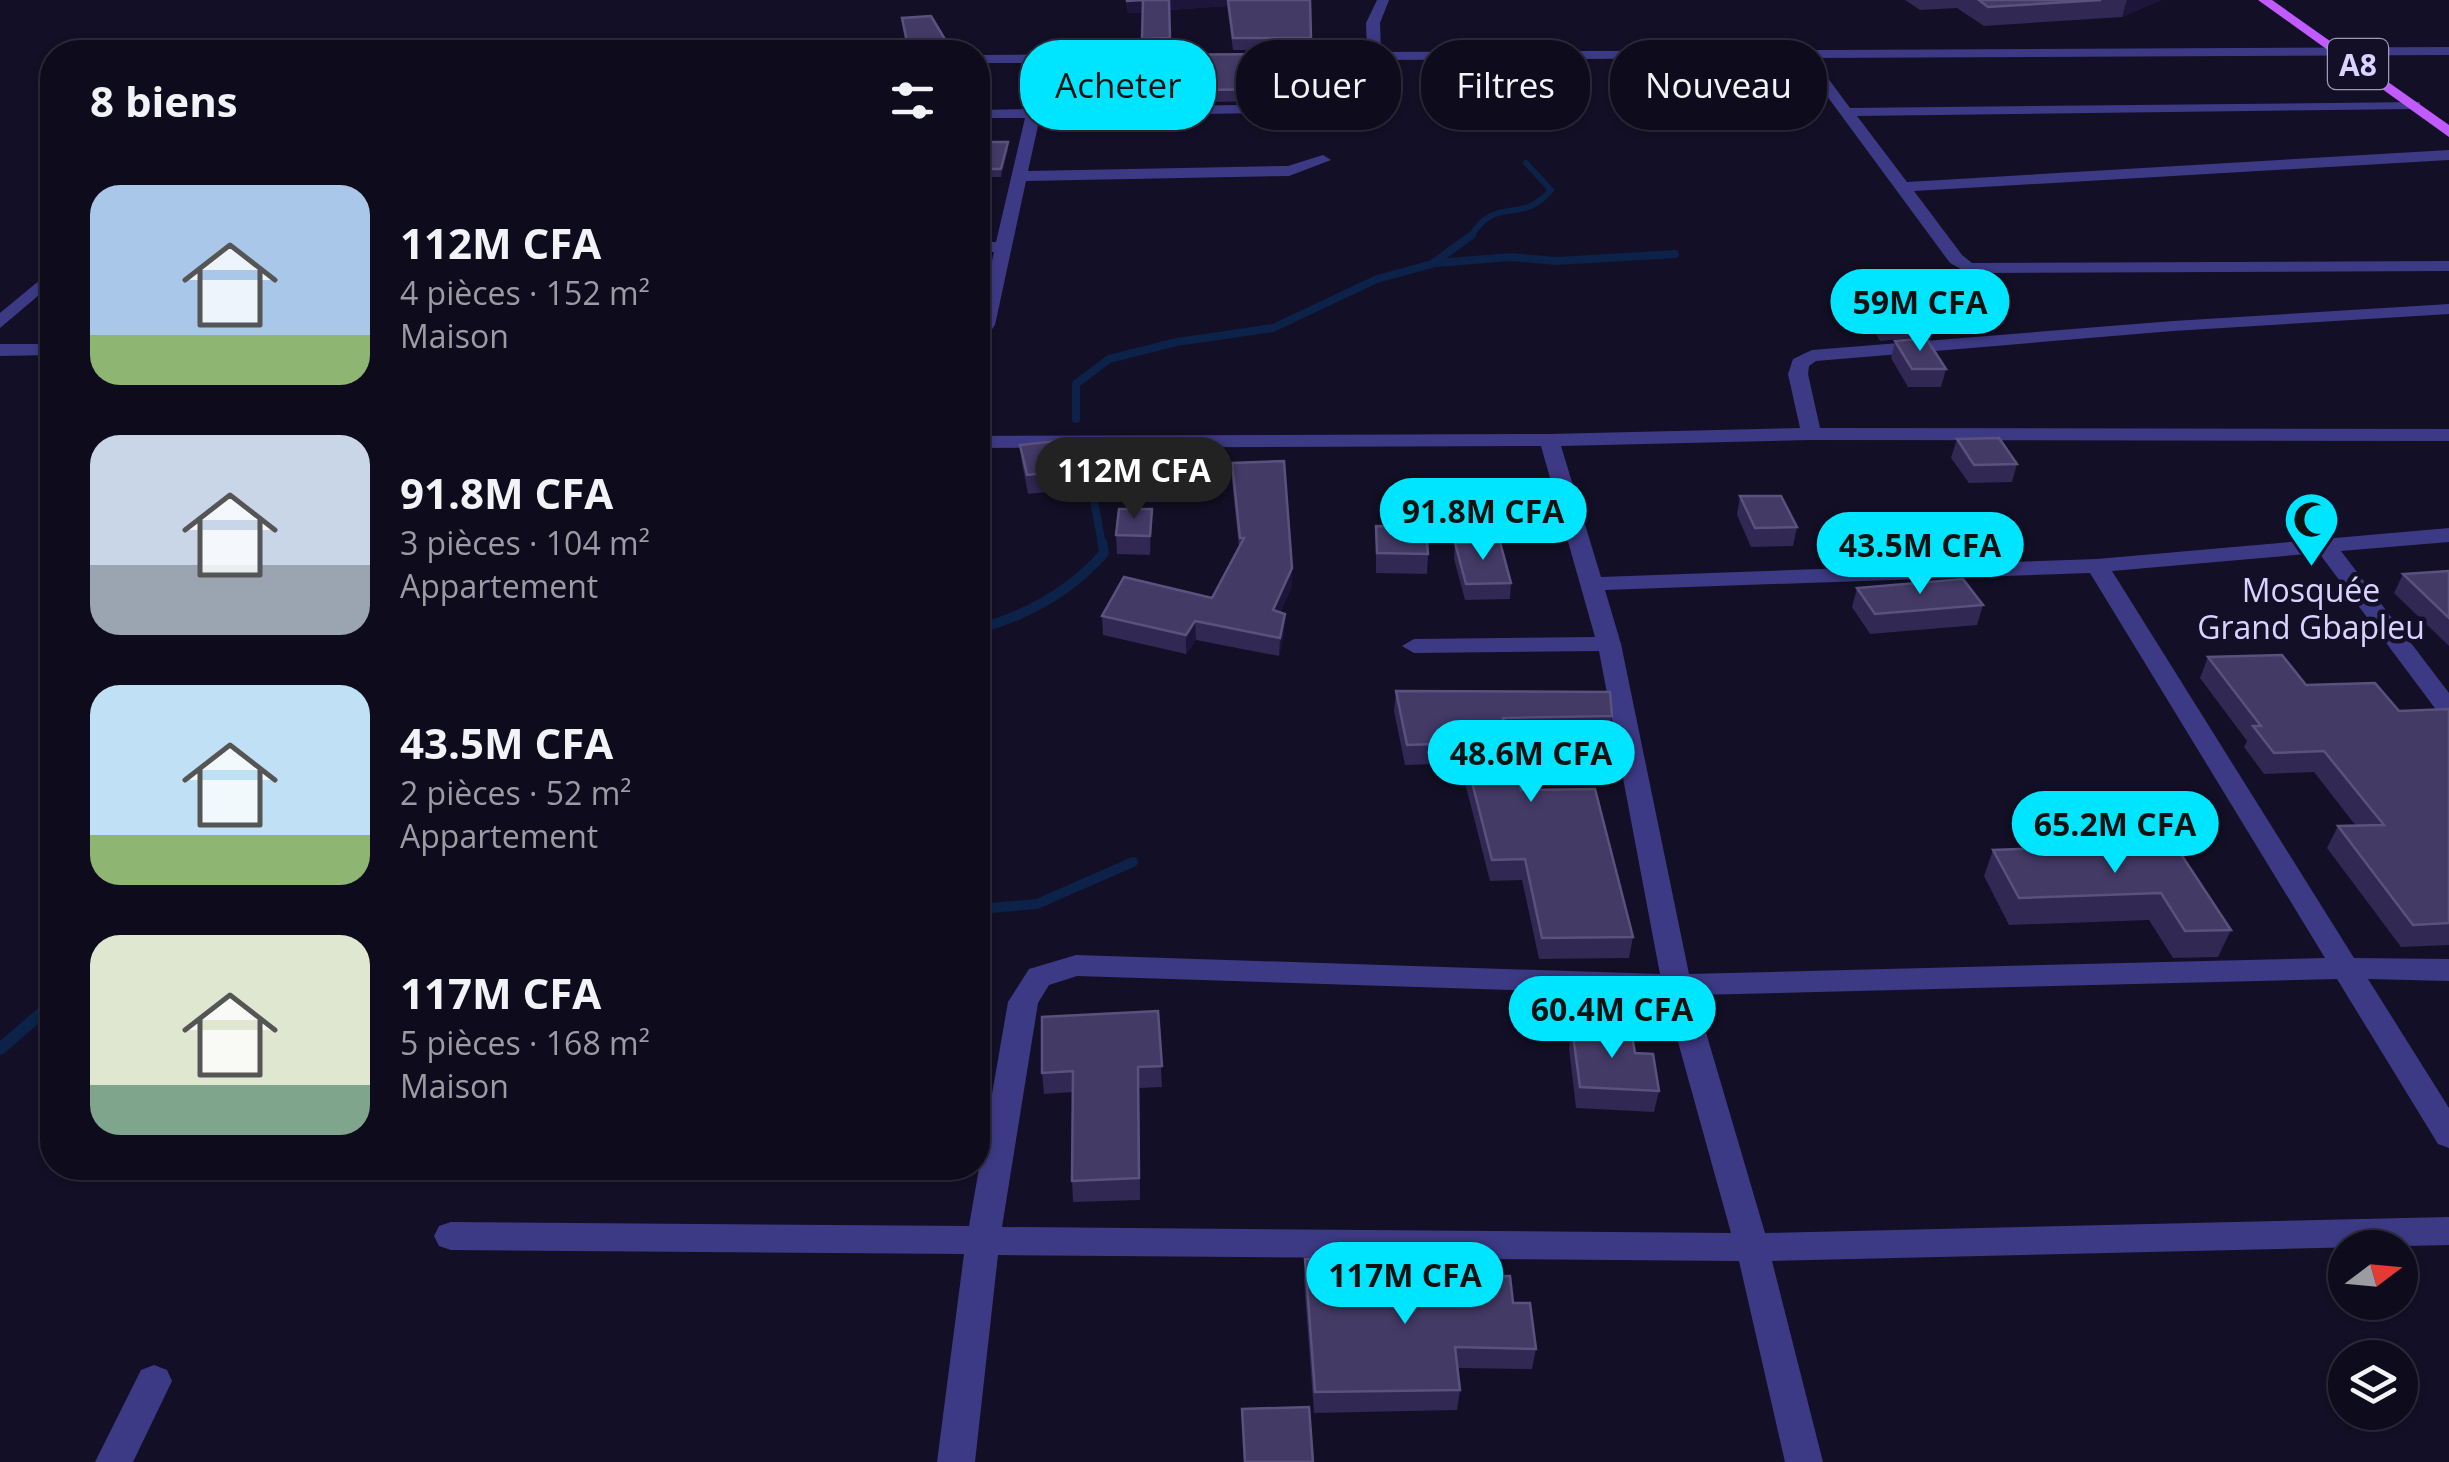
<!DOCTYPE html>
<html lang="fr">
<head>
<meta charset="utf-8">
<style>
	:root { --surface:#0e0b1c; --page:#171425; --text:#f1f3f6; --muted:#9b9ba3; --line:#2e2b3b; --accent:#00e5ff }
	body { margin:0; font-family:"Open Sans",sans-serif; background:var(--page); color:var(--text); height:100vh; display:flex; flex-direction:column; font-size:38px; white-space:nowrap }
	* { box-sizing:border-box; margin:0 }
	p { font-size:32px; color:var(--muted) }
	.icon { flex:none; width:55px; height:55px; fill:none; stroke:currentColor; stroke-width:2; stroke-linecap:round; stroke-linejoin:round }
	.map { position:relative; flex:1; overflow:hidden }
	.details { position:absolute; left:40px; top:40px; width:950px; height:1140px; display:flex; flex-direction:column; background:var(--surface); border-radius:40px; box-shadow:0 2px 8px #0004,0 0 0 2px var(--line) }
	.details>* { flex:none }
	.guide { position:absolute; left:1020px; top:40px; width:950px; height:90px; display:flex; gap:20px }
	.needle { width:65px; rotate:74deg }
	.controls { position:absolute; left:2328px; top:1230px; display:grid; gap:20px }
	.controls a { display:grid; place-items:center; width:90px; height:90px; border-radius:50%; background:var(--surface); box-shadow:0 2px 8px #0004,0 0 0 2px var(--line); font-size:50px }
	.price { position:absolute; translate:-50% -85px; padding:0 22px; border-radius:35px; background:var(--accent); color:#111; font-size:32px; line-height:65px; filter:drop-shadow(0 2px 5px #0008) }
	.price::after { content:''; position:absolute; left:50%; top:60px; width:30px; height:22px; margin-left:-15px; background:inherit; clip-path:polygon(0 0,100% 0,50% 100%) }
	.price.on { background:#222; color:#fff }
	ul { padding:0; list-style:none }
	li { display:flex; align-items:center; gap:30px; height:250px; padding:0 50px }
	li span { display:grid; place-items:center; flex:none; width:280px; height:200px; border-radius:30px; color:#555 }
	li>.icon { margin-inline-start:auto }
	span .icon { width:120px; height:120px; fill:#fffc; stroke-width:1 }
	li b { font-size:42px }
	h2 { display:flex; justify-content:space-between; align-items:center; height:120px; padding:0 50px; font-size:42px }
	.tag { padding:0 35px; border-radius:40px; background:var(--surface); box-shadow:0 2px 8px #0004,0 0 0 2px var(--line); font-size:35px; line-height:90px }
	.tag.on { background:var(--accent); color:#111 }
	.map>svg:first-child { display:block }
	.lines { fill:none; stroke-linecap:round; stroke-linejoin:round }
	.stream-far3 { stroke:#0c2248; stroke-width:6 }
	.stream-far2 { stroke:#0c2248; stroke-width:8 }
	.stream-far1 { stroke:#0c2248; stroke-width:10 }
	.stream { stroke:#0c2248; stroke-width:12 }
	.street { fill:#3d3a85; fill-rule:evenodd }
	.primary { fill:#c25bff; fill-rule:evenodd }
	.wall { fill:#312854 }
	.shaded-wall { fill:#1d163a }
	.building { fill:#433a66; stroke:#5a527e; stroke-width:2.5 }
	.labels { text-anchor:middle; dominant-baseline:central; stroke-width:9; stroke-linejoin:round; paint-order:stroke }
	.shield { fill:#130f26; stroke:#9e99be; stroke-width:2.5 }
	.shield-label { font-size:30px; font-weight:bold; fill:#d9d4ff }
	.poi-label { font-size:32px; fill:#d9d4ff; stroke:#130f26 }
</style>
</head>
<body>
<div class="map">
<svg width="2449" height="1462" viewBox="0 0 2449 1462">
	<rect width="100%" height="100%" fill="#130f26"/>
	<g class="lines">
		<path class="stream-far3" d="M 1469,237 C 1474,232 1480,223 1486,219 C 1507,204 1527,219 1551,190 L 1526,163"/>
		<g class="stream-far2">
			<path d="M 1437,263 L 1510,257 L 1557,261 L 1675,254"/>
			<path d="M 1076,419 L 1076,384 L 1109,359 L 1177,342 L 1273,328 L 1377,279 L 1432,264 L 1472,235"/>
			<path d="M 1085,451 L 1102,544"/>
		</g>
		<g class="stream-far1">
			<path d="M 978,629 C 1028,615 1070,592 1104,553 L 1102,542"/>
			<path d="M 978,909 L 1037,904 L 1133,862"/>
		</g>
		<path class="stream" d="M 0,1049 L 52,1004"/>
		<g class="street">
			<path d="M 1377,0 L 1389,0 L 1380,23 L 1381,52 L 2449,47 L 2449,55 L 1813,58 L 1850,108 L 2420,102 L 2420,108 L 2415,109 L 1857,116 L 1907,182 L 2449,150 L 2449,160 L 1914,191 L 1962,255 L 1972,263 L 2449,261 L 2449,271 L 1968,273 L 1950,263 L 1799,58 L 1381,60 L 1382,104 L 1365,111 L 1040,117 L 1028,171 L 1288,166 L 1323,155 L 1331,160 L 1289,176 L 1026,181 L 995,325 L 985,339 L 978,340 L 978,322 L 994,252 L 978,252 L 978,242 L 996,242 L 1025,118 L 978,118 L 978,110 L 1027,109 L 1038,63 L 978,63 L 978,55 L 1172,54 L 1179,58 L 1172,62 L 1052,63 L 1042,108 L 1364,103 L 1368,102 L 1367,61 L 1242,61 L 1235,57 L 1242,53 L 1367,52 L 1366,23 Z"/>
			<path d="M 52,270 L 52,284 L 0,328 L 0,313 Z"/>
			<path d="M 2449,304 L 2449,314 L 2173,331 L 1816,361 L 1809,366 L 1808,374 L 1820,428 L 2449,429 L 2449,441 L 1811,440 L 1561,446 L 1601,577 L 2097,559 L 2449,528 L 2449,542 L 2341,551 L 2449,693 L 2449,718 L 2440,715 L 2319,553 L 2112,571 L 2354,958 L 2449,959 L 2449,981 L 2368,979 L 2449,1108 L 2449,1148 L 2438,1144 L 2337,979 L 1695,995 L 1765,1233 L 2449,1217 L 2449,1245 L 1772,1261 L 1823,1462 L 1785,1462 L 1739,1261 L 998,1255 L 975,1462 L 937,1462 L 964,1254 L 451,1250 L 439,1246 L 434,1236 L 439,1226 L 451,1222 L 969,1226 L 1008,1002 L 1029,969 L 1076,955 L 1660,974 L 1599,651 L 1414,653 L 1402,646 L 1414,639 L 1595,637 L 1541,446 L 978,448 L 978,436 L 1549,434 L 1800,428 L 1788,374 L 1793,359 L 1812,350 L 2173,321 ZM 2090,573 L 2325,958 L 1689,974 L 1621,644 L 1605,590 ZM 1077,976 L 1665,995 L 1731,1233 L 1002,1227 L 1038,1003 L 1049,985 Z"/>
			<path d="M 0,344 L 52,344 L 52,355 L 0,356 Z"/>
			<path d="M 154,1365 L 167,1370 L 172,1381 L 133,1462 L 95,1462 L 141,1370 Z"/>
		</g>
		<path class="primary" d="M 2258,0 L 2272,0 L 2449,125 L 2449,137 Z"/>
	</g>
	<g class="wall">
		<path d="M 1126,0 L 1310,0 L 1310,50 L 1233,50 L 1227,6 L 1169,10 L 1170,50 L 1143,50 L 1143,12 L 1128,13 Z"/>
		<path d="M 1905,0 L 2161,0 L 2122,17 L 1984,26 L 1957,8 L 1920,10 Z"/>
		<path d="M 1137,62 L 1280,89 L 1279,101 L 1138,103 Z"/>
		<path d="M 1008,150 L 1001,177 L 978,177 L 978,153 Z"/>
		<path d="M 1867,307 L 1912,330 L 1910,338 L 1880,341 L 1865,315 Z"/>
		<path d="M 1895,341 L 1946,369 L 1941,387 L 1908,387 L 1891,358 Z"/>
		<path d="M 1957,439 L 2017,464 L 2012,482 L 1969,483 L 1951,458 Z"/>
		<path d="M 1020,445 L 1065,471 L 1066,490 L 1028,494 L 1022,463 Z"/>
		<path d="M 1232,463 L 1292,586 L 1280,612 L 1284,633 L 1279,656 L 1196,640 L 1186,654 L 1103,635 L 1102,616 L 1212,598 L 1239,548 L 1232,480 Z"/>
		<path d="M 1740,496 L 1797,527 L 1793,546 L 1751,547 L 1737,515 Z"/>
		<path d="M 1152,509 L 1150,555 L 1117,554 L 1116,535 Z"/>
		<path d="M 1376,526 L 1428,554 L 1427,574 L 1376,573 Z"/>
		<path d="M 1455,543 L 1511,583 L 1510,599 L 1465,600 L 1454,559 Z"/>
		<path d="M 2449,571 L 2449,646 L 2394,593 L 2403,574 Z"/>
		<path d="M 1857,588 L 1983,605 L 1977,625 L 1870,634 L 1852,607 Z"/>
		<path d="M 2208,657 L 2399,711 L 2449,709 L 2449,945 L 2401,947 L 2327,848 L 2338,826 L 2356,826 L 2314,772 L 2264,774 L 2244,747 L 2247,741 L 2200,678 Z"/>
		<path d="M 1396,691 L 1612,716 L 1609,736 L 1508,738 L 1521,790 L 1633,937 L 1629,958 L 1539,959 L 1522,880 L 1490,881 L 1460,763 L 1405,765 L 1394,711 Z"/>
		<path d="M 2124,834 L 2231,930 L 2218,957 L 2173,958 L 2149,920 L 2009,925 L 1984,876 L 1993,850 L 2119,845 Z"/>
		<path d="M 1158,1011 L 1162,1087 L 1139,1088 L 1140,1200 L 1073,1202 L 1072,1181 L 1073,1092 L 1044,1094 L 1042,1073 Z"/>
		<path d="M 1572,1027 L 1659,1091 L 1654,1112 L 1576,1108 L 1569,1048 Z"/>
		<path d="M 1305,1259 L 1358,1277 L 1513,1303 L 1536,1349 L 1532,1369 L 1457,1368 L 1460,1390 L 1457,1410 L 1314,1413 L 1304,1280 Z"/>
	</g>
	<g class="shaded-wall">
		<path d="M 1143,0 L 1143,12 L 1128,13 L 1127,1 Z"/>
		<path d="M 1169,0 L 1227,0 L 1227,6 L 1169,10 Z"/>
		<path d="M 2127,0 L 2161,0 L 2122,17 Z"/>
		<path d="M 1008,142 L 1008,150 L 1001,177 L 1001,169 Z"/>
		<path d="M 1152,509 L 1152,528 L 1150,555 L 1150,536 Z"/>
		<path d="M 1292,568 L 1292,586 L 1272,628 L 1273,610 Z"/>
		<path d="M 1285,614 L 1284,633 L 1279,656 L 1280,638 Z"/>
		<path d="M 1195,621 L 1196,640 L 1186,654 L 1186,635 Z"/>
	</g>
	<g class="building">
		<path d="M 1127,0 L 1169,0 L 1170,38 L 1142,39 L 1143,0 L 1127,1 Z"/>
		<path d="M 1228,0 L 1310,0 L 1311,38 L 1233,38 Z"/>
		<path d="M 1979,0 L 2101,0 L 1988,7 Z"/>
		<path d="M 931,16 L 952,51 L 909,52 L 902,18 Z"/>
		<path d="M 1276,54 L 1280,89 L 1137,91 L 1137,62 L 1142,62 L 1142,55 Z"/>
		<path d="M 981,142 L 1008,142 L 1001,169 L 978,169 L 978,153 Z"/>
		<path d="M 1897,306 L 1912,330 L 1882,332 L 1867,307 Z"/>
		<path d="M 1926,338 L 1946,369 L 1912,369 L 1895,341 Z"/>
		<path d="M 1999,438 L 2017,464 L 1974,465 L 1957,439 Z"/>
		<path d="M 1057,441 L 1065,471 L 1027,475 L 1020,445 Z"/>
		<path d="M 1284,461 L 1292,568 L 1273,610 L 1285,614 L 1280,638 L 1195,621 L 1186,635 L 1102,616 L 1124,577 L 1212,598 L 1244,538 L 1240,538 L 1232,463 Z"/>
		<path d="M 1740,496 L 1781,496 L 1797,527 L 1755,528 Z"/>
		<path d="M 1119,509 L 1152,509 L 1150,536 L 1116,535 Z"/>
		<path d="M 1376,526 L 1426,527 L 1428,554 L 1377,553 Z"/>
		<path d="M 1500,542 L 1511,583 L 1466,584 L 1455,543 Z"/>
		<path d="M 2449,571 L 2449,618 L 2403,574 Z"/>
		<path d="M 1963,579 L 1983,605 L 1875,614 L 1857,588 Z"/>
		<path d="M 2282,655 L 2306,685 L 2375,683 L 2399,711 L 2449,709 L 2449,923 L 2413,925 L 2338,826 L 2384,825 L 2324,751 L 2274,753 L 2253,726 L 2261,726 L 2208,657 Z"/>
		<path d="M 1396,691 L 1610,692 L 1612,716 L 1503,718 L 1521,790 L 1595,789 L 1633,937 L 1542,938 L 1525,859 L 1492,860 L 1462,743 L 1407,745 Z"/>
		<path d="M 2167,833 L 2231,930 L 2185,931 L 2161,893 L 2019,898 L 1993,850 L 2130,845 L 2124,834 Z"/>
		<path d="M 1158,1011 L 1162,1066 L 1138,1067 L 1139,1178 L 1072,1181 L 1073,1071 L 1042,1073 L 1042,1017 Z"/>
		<path d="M 1572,1027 L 1631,1030 L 1635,1053 L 1653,1054 L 1659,1091 L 1580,1087 Z"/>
		<path d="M 1356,1258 L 1358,1277 L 1510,1276 L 1513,1303 L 1530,1303 L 1536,1349 L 1455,1347 L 1460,1390 L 1315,1392 L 1305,1259 Z"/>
		<path d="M 1309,1407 L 1313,1462 L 1245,1462 L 1242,1409 Z"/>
	</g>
	<defs>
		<symbol id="mosque-pin" viewBox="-11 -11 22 30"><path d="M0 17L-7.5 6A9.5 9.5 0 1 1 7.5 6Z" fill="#00e5ff" stroke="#130f26"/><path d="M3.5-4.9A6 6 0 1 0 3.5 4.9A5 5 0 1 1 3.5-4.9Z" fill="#111"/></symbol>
	</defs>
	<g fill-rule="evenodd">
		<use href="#mosque-pin" x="2280" y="488" width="63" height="86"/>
	</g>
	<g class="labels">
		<rect class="shield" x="2328" y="39" width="60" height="50" rx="8"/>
		<g class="shield-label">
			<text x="2358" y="64">A8</text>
		</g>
		<g class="poi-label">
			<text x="2311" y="589">Mosquée<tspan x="2311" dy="37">Grand Gbapleu</tspan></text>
		</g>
	</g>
</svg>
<div class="controls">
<a><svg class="needle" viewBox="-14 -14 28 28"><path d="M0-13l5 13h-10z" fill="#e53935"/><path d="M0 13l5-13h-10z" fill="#9b9ba3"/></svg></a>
<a><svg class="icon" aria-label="layers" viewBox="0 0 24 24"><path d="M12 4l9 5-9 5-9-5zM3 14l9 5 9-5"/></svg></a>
</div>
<b class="price" style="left:1920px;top:354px">59M CFA</b>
<b class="price on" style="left:1134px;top:522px">112M CFA</b>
<b class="price" style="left:1483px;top:563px">91.8M CFA</b>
<b class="price" style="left:1920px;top:597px">43.5M CFA</b>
<b class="price" style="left:1531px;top:805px">48.6M CFA</b>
<b class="price" style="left:2115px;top:876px">65.2M CFA</b>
<b class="price" style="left:1612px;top:1061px">60.4M CFA</b>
<b class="price" style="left:1405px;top:1327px">117M CFA</b>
<div class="guide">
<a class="tag on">Acheter</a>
<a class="tag">Louer</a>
<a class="tag">Filtres</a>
<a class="tag">Nouveau</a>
</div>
<section class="details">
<h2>8 biens<svg class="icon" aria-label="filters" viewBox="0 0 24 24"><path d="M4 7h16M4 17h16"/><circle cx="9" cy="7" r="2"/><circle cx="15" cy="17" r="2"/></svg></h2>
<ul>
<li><span style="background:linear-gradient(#a9c7e8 75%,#8fb573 0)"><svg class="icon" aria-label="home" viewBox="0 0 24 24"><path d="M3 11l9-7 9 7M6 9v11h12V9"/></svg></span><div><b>112M CFA</b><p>4 pièces · 152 m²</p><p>Maison</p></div></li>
<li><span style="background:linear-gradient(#c9d6e8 65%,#9aa5b1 0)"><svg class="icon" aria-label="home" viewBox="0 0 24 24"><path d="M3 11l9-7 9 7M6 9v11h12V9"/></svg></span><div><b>91.8M CFA</b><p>3 pièces · 104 m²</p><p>Appartement</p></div></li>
<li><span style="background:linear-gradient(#bfe0f5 75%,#8fb573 0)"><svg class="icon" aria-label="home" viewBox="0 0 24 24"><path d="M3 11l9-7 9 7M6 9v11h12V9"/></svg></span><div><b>43.5M CFA</b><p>2 pièces · 52 m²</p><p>Appartement</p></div></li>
<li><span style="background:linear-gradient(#dfe7d0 75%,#7fa58c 0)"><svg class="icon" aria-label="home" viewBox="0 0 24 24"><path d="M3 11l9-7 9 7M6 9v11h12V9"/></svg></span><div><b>117M CFA</b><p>5 pièces · 168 m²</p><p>Maison</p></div></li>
</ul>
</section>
</div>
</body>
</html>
